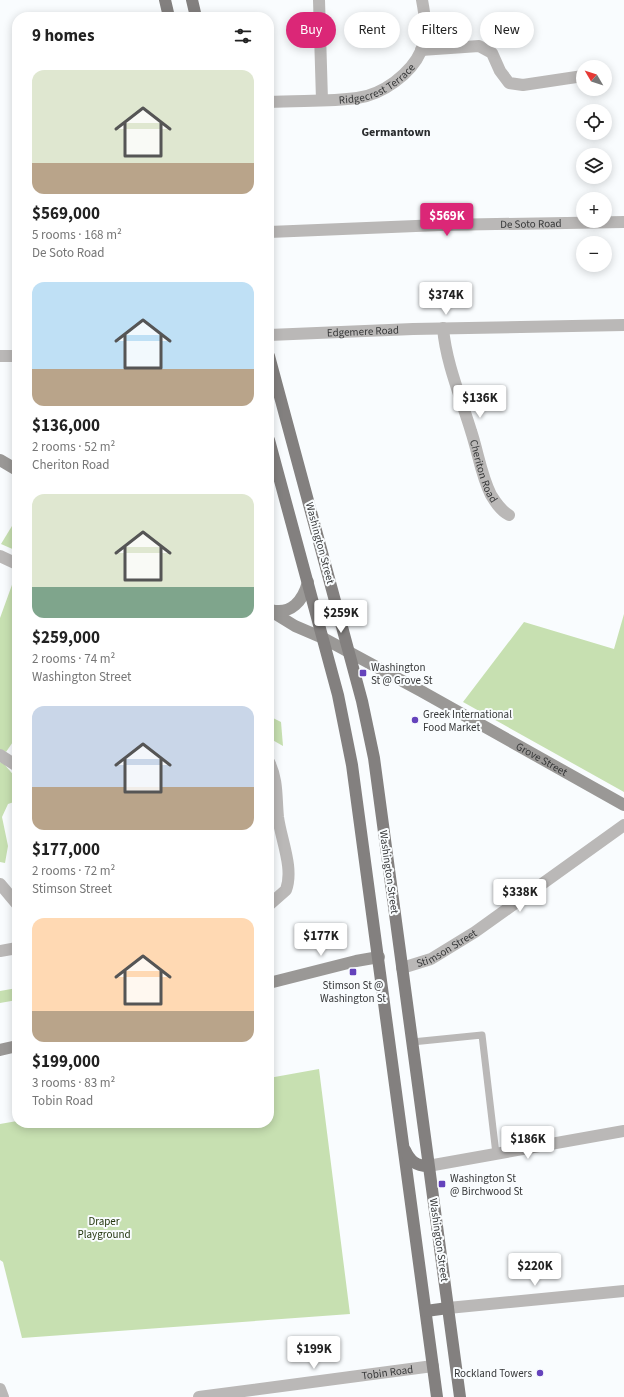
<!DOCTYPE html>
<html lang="en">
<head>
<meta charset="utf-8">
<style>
	:root { --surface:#fff; --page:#f6f6f6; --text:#222; --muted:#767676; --accent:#db2777 }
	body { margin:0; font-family:"Source Sans 3",sans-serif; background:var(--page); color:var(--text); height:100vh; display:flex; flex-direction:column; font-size:15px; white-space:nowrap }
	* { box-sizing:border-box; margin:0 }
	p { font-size:13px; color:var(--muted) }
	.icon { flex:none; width:22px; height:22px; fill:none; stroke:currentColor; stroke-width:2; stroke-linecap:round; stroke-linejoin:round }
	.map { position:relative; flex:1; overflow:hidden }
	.sheet { position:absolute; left:12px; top:12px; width:262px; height:1116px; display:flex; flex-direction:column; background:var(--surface); border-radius:16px; box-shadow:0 2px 10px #0003 }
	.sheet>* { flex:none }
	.guide { position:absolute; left:286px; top:12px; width:278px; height:36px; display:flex; gap:8px }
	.needle { width:26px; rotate:309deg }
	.controls { position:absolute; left:576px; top:60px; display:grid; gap:8px }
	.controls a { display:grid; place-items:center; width:36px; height:36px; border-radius:50%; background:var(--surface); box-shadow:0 2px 10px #0003; font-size:20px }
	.price { position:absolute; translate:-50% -34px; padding:0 9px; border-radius:4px; background:#fff; color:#222; font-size:13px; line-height:26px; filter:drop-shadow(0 1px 2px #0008) }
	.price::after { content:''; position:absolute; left:50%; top:24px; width:12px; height:9px; margin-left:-6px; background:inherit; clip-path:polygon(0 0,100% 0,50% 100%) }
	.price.current { background:var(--accent); color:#fff }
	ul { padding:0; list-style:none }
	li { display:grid; align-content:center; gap:8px; height:212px; padding:0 20px }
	li span { display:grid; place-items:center; height:124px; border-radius:12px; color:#555 }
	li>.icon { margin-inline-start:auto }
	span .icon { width:72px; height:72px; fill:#fffc; stroke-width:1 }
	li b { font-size:17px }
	h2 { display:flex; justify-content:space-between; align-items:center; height:48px; padding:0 20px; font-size:17px }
	.pill { padding:0 14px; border-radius:18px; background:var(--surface); box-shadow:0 2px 10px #0003; font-size:14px; line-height:36px }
	.pill.current { background:var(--accent); color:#fff }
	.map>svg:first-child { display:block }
	.green { fill:#c7e0b1 }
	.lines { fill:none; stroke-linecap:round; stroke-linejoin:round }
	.lane { stroke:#bab8b7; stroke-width:7 }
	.street { stroke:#bab8b7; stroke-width:12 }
	.secondary { stroke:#9a9896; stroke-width:12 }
	.primary { stroke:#83807f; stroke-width:12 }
	.poi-dot { fill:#6543bc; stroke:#f9fcfe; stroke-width:1.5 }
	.labels { text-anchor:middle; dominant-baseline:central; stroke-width:4; stroke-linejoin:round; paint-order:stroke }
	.street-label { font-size:11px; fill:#373839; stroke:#f9fcfe }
	.poi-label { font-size:11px; fill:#373839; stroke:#f9fcfe; text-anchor:start }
	.park-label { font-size:11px; fill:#24370e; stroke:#f9fcfe }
	.neighbourhood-label { font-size:12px; font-weight:bold; fill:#292b2d; stroke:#f9fcfe }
</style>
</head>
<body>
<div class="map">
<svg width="624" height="1397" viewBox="0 0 624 1397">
	<rect width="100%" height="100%" fill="#f9fcfe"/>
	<g class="green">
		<path d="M 15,521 L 17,522 L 17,551 L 1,544 Z"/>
		<path d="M 17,571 L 17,698 L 14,702 L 14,709 L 17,711 L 17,736 L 6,752 L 0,749 L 0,618 Z"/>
		<path d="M 624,614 L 624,792 L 463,702 L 524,622 L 614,649 Z"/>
		<path d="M 269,716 L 281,722 L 283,746 L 269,738 Z"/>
		<path d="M 0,762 L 4,764 L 17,779 L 17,801 L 8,804 L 2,817 L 8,846 L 5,863 L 0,862 Z"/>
		<path d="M 17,988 L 17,1000 L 0,1003 L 0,991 Z"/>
		<path d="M 319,1069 L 350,1314 L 22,1338 L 3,1262 L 0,1260 L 0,1124 L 17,1121 L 17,1123 L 269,1123 L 269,1078 Z"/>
	</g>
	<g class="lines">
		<path class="lane" d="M 412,1042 L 482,1035 L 496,1154"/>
		<g class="street">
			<path d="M 319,0 L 322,100"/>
			<path d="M 421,50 L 479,46 L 492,53 L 500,71 L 509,83 L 523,85 L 583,76"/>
			<path id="s1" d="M 269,102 C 298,100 328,102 357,98 C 382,95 411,74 421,51 C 428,35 425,16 422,0"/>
			<path id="s2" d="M 269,232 L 440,225 L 624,222"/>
			<path id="s3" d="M 443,328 C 446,363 461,398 471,431 C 478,452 481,475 491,495 C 496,503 501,511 509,515"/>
			<path id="s4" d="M 269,335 L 413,329 L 624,325"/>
			<path d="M 0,356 L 17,356"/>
			<path d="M 0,556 L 17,564"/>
			<path d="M 0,755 L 17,766"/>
			<path d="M 269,762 C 278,780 276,798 278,817 C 281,840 294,868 286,890 L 269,905"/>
			<path d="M 0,884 L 17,904"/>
			<path d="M 0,951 L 17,948"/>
			<path id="s5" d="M 402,968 L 431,959 L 475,932 L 624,825"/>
			<path d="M 428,1166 L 624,1131"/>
			<path d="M 448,1308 L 624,1291"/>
			<path d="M 0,1389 L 3,1397"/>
			<path id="s6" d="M 199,1397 L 433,1366"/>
		</g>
		<g class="secondary">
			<path d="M 0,460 L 17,470"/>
			<path id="s7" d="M 269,610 L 295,626 L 323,638 L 421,691 L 624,805"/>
			<path d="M 271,610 C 291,615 303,601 308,582"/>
			<path d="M 269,983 L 356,961 L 379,957"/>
			<path d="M 0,1050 L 17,1046"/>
		</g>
		<g class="primary">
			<path d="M 165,0 L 169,17"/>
			<path d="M 192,0 L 196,17"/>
			<path d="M 269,356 L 362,701 L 374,758 L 460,1397"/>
			<path d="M 269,440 L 338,695 L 352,765 L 437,1397"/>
			<path d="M 405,1150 C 410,1161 416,1166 428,1166"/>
			<path d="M 426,1311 L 448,1308"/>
		</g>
	</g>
	<g class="poi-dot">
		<rect x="359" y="669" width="8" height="8" rx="2"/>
		<circle cx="415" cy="720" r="4"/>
		<rect x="349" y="968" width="8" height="8" rx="2"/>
		<rect x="438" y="1180" width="8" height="8" rx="2"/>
		<circle cx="540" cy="1373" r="4"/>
	</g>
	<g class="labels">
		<g class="street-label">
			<text stroke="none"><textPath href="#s1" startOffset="112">Ridgecrest Terrace</textPath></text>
			<text stroke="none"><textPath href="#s2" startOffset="262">De Soto Road</textPath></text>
			<text stroke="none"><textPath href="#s4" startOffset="94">Edgemere Road</textPath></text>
			<text stroke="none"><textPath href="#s3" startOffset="149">Cheriton Road</textPath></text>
			<text transform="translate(320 543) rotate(75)">Washington Street</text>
			<text stroke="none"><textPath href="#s7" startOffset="311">Grove Street</textPath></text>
			<text transform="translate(389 872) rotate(82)">Washington Street</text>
			<text stroke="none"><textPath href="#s5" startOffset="49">Stimson Street</textPath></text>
			<text transform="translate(439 1240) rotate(82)">Washington Street</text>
			<text stroke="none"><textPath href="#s6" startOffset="190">Tobin Road</textPath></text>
		</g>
		<g class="poi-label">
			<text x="371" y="667">Washington<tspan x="371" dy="13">St @ Grove St</tspan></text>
			<text x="423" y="714">Greek International<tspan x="423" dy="13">Food Market</tspan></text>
			<text x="353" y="985" text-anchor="middle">Stimson St @<tspan x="353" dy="13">Washington St</tspan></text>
			<text x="450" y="1178">Washington St<tspan x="450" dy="13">@ Birchwood St</tspan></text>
			<text x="532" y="1373" text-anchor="end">Rockland Towers</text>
		</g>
		<g class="park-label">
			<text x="104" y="1221">Draper<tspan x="104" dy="13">Playground</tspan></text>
		</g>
		<g class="neighbourhood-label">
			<text x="396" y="132">Germantown</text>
		</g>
	</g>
</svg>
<div class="controls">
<a><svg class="needle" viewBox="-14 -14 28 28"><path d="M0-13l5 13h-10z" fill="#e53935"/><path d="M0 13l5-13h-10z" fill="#767676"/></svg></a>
<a><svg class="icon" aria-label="locate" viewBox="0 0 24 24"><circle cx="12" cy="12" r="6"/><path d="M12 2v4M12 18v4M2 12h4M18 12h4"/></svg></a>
<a><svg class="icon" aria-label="layers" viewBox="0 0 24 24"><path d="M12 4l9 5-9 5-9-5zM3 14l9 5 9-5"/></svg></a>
<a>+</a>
<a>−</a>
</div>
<b class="price current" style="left:447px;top:237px">$569K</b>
<b class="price" style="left:446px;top:316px">$374K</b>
<b class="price" style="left:480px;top:419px">$136K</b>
<b class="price" style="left:341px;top:634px">$259K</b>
<b class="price" style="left:520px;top:913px">$338K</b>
<b class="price" style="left:321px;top:957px">$177K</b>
<b class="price" style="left:528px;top:1160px">$186K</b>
<b class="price" style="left:535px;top:1287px">$220K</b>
<b class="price" style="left:314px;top:1370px">$199K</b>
<div class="guide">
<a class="pill current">Buy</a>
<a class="pill">Rent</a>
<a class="pill">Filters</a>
<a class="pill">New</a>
</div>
<section class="sheet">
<h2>9 homes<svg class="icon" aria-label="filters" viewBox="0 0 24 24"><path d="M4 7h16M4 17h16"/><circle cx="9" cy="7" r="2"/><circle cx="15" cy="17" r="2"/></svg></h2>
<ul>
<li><span style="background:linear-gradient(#dfe7d0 75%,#b9a48a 0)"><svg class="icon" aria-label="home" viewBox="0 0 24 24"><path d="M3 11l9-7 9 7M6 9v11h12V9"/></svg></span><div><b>$569,000</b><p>5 rooms · 168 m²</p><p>De Soto Road</p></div></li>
<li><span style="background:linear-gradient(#bfe0f5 70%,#b9a48a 0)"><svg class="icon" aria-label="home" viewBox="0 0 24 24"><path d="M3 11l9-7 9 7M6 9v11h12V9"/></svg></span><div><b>$136,000</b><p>2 rooms · 52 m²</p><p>Cheriton Road</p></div></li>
<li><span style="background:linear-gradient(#dfe7d0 75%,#7fa58c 0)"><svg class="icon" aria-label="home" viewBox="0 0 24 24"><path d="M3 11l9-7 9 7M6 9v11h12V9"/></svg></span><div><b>$259,000</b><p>2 rooms · 74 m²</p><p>Washington Street</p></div></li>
<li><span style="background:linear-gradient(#c9d6e8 65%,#b9a48a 0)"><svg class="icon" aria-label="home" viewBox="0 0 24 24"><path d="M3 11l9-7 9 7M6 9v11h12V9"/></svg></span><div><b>$177,000</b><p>2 rooms · 72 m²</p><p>Stimson Street</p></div></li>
<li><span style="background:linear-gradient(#ffd9b3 75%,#b9a48a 0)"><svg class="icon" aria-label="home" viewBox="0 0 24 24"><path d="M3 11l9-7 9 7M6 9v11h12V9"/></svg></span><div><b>$199,000</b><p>3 rooms · 83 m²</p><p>Tobin Road</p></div></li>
</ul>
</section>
</div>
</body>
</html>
